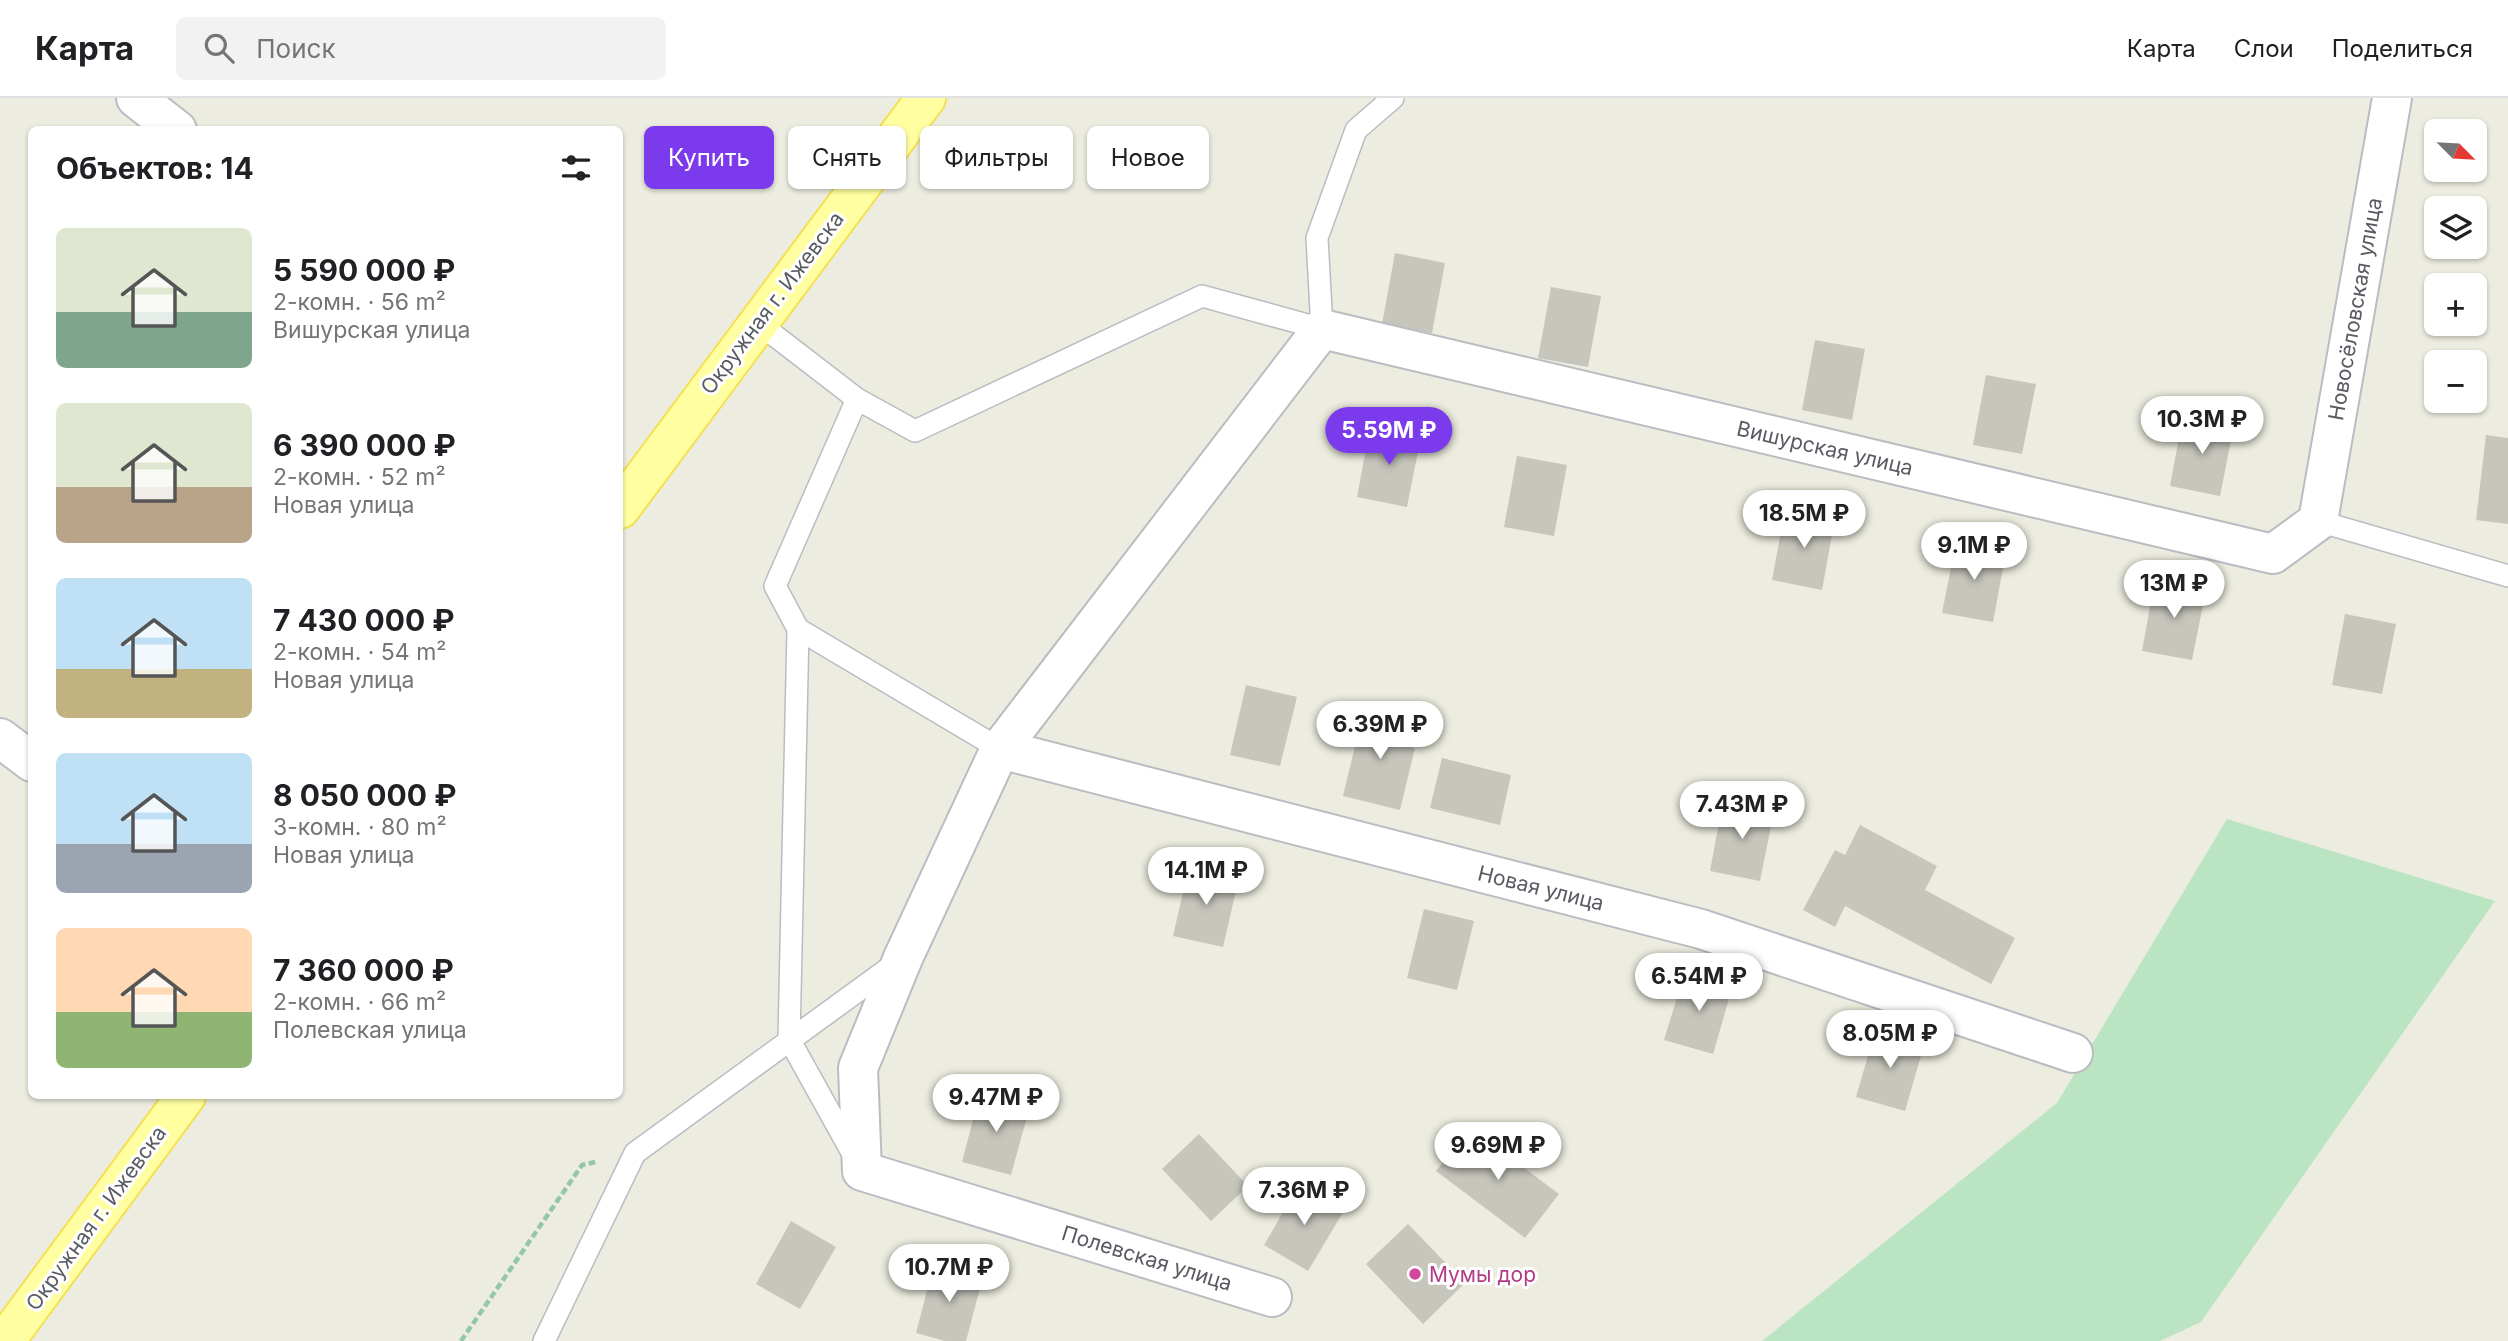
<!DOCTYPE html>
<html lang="ru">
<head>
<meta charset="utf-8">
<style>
	:root { --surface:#fff; --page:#f2f2f2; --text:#202124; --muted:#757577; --line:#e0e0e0; --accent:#7c3aed }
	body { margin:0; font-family:Inter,sans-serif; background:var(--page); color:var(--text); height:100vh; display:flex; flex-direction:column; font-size:26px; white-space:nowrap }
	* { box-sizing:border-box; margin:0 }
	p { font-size:23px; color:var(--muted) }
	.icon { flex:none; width:38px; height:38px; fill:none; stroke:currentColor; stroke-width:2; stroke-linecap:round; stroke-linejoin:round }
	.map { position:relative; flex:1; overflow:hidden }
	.sheet { position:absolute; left:28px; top:28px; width:595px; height:973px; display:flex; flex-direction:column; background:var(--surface); border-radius:10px; box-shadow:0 2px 5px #0004 }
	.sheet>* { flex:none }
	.banner { position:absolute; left:644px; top:28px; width:665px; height:63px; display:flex; gap:14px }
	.needle { width:46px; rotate:114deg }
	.buttons { position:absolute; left:2424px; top:21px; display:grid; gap:14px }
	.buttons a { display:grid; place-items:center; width:63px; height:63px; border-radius:10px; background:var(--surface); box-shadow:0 2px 5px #0004; font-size:35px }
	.price { position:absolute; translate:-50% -60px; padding:0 16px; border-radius:24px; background:#fff; color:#222; font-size:23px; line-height:46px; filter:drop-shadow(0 2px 4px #0008) }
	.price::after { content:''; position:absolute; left:50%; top:42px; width:21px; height:16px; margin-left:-10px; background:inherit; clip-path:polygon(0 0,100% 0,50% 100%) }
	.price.selected { background:var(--accent); color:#fff }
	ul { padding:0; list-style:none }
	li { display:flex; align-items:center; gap:21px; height:175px; padding:0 28px }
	li span { display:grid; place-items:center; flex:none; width:196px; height:140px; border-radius:10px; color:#555 }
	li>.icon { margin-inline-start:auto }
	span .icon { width:84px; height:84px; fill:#fffc; stroke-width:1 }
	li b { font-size:30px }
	h2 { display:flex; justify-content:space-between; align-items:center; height:84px; padding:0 28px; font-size:30px }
	.chip { padding:0 24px; border-radius:10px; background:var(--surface); box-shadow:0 2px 5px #0004; font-size:24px; line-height:63px }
	.chip.selected { background:var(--accent); color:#fff }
	header { display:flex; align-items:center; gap:42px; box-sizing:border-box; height:98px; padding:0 35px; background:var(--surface); border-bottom:2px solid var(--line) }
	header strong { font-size:33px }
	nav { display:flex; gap:38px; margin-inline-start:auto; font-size:24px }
	.search { width:490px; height:63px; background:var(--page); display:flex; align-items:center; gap:18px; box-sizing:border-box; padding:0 24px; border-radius:10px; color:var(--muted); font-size:26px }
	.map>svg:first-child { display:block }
	.green { fill:#bbe5c2 }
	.building { fill:#c7c6bd }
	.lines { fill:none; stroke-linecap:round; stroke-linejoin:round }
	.lane-casing { stroke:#bbbcc2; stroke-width:24 }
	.street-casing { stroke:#bbbcc2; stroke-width:42 }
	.primary-casing { stroke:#f4e152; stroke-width:42 }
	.path { stroke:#94c6aa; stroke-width:4.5; stroke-dasharray:7 3.5; stroke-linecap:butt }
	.lane { stroke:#fff; stroke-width:21 }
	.street { stroke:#fff; stroke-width:38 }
	.primary { stroke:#ffffa2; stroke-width:38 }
	.hotel-dot { fill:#d1479c; stroke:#fff; stroke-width:2.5 }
	.labels { text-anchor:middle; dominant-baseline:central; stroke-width:6; stroke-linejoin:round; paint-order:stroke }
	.street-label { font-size:21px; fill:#595b62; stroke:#fff }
	.hotel-label { font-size:21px; fill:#b23c85; stroke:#fff; text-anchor:start }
</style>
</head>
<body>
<header>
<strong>Карта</strong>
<div class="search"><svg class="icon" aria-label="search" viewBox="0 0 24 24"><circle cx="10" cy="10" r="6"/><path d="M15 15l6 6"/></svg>Поиск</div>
<nav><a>Карта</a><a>Слои</a><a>Поделиться</a></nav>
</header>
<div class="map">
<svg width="2508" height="1243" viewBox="0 0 2508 1243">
	<rect width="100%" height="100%" fill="#ecece0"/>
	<path class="green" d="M 2227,721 L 2495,803 L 2201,1224 L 2160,1243 L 1762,1243 L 2057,1005 Z"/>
	<g class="building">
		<path d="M 1395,155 L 1445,165 L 1432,235 L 1382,226 Z"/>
		<path d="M 1551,189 L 1601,198 L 1588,269 L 1538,260 Z"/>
		<path d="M 1815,242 L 1865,251 L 1852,322 L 1802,312 Z"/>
		<path d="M 1986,277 L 2036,286 L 2022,356 L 1973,347 Z"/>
		<path d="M 2183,318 L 2234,327 L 2220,398 L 2170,388 Z"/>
		<path d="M 1370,329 L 1421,338 L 1407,409 L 1357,399 Z"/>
		<path d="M 2486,337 L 2508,340 L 2508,426 L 2476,422 Z"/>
		<path d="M 1517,358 L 1567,367 L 1554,438 L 1504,429 Z"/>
		<path d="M 1785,412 L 1835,421 L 1822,492 L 1772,482 Z"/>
		<path d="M 1956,444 L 2006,454 L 1993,524 L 1942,515 Z"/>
		<path d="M 2155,482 L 2206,492 L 2192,562 L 2142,553 Z"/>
		<path d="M 2345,516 L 2396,526 L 2382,596 L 2332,587 Z"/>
		<path d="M 1246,587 L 1297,599 L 1280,668 L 1230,657 Z"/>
		<path d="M 1364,611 L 1408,622 L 1402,647 L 1415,650 L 1400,712 L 1343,698 Z"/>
		<path d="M 1442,660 L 1511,677 L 1500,727 L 1430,710 Z"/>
		<path d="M 1723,703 L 1774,713 L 1760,783 L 1710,773 Z"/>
		<path d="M 1860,727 L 1937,768 L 1925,792 L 2015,840 L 1991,886 L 1845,808 L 1835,829 L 1803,812 L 1835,752 L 1845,757 Z"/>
		<path d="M 1189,768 L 1239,780 L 1223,849 L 1173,838 Z"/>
		<path d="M 1424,811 L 1474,823 L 1457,892 L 1407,880 Z"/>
		<path d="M 1685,874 L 1733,887 L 1713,956 L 1664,942 Z"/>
		<path d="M 1876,930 L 1925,944 L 1905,1013 L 1856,999 Z"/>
		<path d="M 980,995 L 1030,1008 L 1011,1077 L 962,1064 Z"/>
		<path d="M 1470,1029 L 1559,1096 L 1525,1140 L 1436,1073 Z"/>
		<path d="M 1199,1036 L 1248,1088 L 1211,1123 L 1162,1071 Z"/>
		<path d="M 1300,1085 L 1345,1111 L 1308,1173 L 1264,1147 Z"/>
		<path d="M 791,1123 L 836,1149 L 800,1211 L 756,1186 Z"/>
		<path d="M 1408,1126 L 1465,1185 L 1423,1226 L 1366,1166 Z"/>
		<path d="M 934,1166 L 983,1179 L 966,1243 L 945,1243 L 916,1235 Z"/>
	</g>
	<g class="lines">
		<defs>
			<g id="lane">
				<path d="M 757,224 L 857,301 L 775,488 L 798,531 L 1000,651"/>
				<path d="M 857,301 L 915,333 L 1202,198 L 1322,231 L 1317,140 L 1356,32 L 1393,0"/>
				<path d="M 2318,423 L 2508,478"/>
				<path d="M 798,531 L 789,941 L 854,1058"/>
				<path d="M 544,1243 L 635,1055 L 896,865"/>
			</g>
			<g id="street">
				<path d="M 136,0 L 177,32"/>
				<path d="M 0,640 L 32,664"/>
				<path d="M 1000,651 L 1701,831 L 2073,955"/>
				<path d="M 1272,1199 L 862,1073 L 858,970 L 903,860 L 1000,651 L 1322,231 L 2273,456 L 2318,423 L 2392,0"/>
			</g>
			<g id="primary">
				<path d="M 620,411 L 926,0"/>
				<path d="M 5,1243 L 186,998"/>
			</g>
		</defs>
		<use href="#lane" class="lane-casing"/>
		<use href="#street" class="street-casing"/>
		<use href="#primary" class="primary-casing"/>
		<path class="path" d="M 461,1243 L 582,1067 L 595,1064"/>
		<use href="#lane" class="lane"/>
		<use href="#street" class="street"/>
		<use href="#primary" class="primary"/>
	</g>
	<circle class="hotel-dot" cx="1415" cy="1176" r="7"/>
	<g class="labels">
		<g class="street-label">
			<text transform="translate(772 205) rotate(-53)">Окружная г. Ижевска</text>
			<text transform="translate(2355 211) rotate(-80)">Новосёловская улица</text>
			<text transform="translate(1825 350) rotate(13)">Вишурская улица</text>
			<text transform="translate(1541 790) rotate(14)">Новая улица</text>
			<text transform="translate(96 1120) rotate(-54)">Окружная г. Ижевска</text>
			<text transform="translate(1147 1160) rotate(17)">Полевская улица</text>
		</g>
		<g class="hotel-label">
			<text x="1429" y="1176">Мумы дор</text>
		</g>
	</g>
</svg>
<div class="buttons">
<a><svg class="needle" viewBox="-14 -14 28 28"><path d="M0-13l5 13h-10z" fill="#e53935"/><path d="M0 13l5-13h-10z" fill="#757577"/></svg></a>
<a><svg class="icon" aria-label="layers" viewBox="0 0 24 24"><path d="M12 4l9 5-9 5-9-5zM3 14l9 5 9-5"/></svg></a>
<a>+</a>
<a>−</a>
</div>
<b class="price" style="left:2202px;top:358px">10.3M ₽</b>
<b class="price selected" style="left:1389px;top:369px">5.59M ₽</b>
<b class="price" style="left:1804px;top:452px">18.5M ₽</b>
<b class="price" style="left:1974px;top:484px">9.1M ₽</b>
<b class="price" style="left:2174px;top:522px">13M ₽</b>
<b class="price" style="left:1380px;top:663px">6.39M ₽</b>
<b class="price" style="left:1742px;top:743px">7.43M ₽</b>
<b class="price" style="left:1206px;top:809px">14.1M ₽</b>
<b class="price" style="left:1699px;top:915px">6.54M ₽</b>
<b class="price" style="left:1890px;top:972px">8.05M ₽</b>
<b class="price" style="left:996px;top:1036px">9.47M ₽</b>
<b class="price" style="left:1498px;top:1084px">9.69M ₽</b>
<b class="price" style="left:1304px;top:1129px">7.36M ₽</b>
<b class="price" style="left:949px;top:1206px">10.7M ₽</b>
<div class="banner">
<a class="chip selected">Купить</a>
<a class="chip">Снять</a>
<a class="chip">Фильтры</a>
<a class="chip">Новое</a>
</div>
<section class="sheet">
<h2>Объектов: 14<svg class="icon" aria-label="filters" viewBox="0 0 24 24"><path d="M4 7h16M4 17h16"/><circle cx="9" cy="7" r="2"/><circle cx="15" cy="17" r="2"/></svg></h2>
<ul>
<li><span style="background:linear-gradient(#dfe7d0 60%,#7fa58c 0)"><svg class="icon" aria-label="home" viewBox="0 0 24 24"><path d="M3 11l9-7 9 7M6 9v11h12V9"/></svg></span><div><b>5 590 000 ₽</b><p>2-комн. · 56 m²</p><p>Вишурская улица</p></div></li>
<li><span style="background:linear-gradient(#dfe7d0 60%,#b9a48a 0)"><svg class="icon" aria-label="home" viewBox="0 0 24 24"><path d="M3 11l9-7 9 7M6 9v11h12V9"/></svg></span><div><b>6 390 000 ₽</b><p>2-комн. · 52 m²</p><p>Новая улица</p></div></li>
<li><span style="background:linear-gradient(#bfe0f5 65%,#c2b280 0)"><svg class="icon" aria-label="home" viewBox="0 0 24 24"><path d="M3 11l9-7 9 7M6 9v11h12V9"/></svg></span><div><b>7 430 000 ₽</b><p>2-комн. · 54 m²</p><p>Новая улица</p></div></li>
<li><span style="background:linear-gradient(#bfe0f5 65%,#9aa5b1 0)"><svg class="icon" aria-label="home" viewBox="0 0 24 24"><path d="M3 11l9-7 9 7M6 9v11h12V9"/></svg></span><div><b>8 050 000 ₽</b><p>3-комн. · 80 m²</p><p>Новая улица</p></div></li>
<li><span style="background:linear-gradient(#ffd9b3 60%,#8fb573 0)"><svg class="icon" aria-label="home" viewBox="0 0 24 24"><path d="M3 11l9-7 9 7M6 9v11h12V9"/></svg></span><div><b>7 360 000 ₽</b><p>2-комн. · 66 m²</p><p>Полевская улица</p></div></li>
</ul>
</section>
</div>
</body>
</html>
